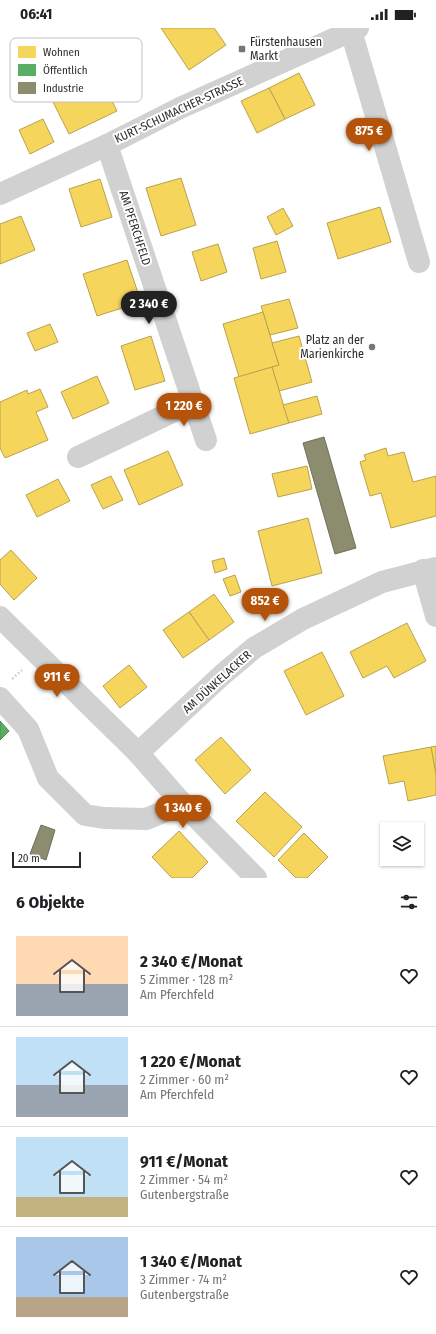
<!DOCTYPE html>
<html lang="de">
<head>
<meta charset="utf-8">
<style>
	:root { --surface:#fff; --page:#f6f6f6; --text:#202124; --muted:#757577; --line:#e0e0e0; --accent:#b45309 }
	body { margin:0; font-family:"Fira Sans Condensed",sans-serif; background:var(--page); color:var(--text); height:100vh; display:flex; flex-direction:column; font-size:15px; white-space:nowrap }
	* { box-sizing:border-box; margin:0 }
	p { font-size:13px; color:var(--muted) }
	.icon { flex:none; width:22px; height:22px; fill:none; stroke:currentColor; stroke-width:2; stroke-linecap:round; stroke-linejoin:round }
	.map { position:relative; height:850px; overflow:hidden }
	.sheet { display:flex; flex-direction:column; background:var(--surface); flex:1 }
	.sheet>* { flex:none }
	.buttons { position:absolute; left:380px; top:794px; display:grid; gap:8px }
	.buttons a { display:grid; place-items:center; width:44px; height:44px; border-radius:0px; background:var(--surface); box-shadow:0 1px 3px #0004; font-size:20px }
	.scale { position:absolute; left:12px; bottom:10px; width:69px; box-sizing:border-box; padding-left:4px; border:2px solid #2c2c2c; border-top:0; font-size:11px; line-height:14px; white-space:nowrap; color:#2c2c2c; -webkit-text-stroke:3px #fff; paint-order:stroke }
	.price { position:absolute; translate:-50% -34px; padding:0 9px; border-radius:14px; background:var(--accent); color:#fff; font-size:13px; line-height:26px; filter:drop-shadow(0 1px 2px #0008) }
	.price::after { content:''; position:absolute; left:50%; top:24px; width:12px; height:9px; margin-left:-6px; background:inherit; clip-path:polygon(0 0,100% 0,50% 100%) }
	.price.selected { background:#222; color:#fff }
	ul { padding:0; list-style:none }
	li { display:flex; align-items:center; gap:12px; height:100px; padding:0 16px }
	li+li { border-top:1px solid var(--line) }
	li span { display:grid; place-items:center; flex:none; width:112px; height:80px; border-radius:0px; color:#555 }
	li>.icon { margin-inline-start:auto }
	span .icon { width:48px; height:48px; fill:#fffc; stroke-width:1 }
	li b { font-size:17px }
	h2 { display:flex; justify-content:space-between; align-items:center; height:48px; padding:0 16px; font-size:17px }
	.status { display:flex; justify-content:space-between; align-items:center; height:28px; padding:0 20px; background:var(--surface); direction:ltr }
	.status svg { height:11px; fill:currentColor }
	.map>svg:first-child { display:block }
	.homes { fill:#f6d55c; stroke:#b9a24e }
	.public { fill:#5aae61; stroke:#4c8751 }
	.industry { fill:#8c8c6e; stroke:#6f6f5a }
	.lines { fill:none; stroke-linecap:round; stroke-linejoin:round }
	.path { stroke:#d1d1d1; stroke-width:2.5; stroke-dasharray:2 2; stroke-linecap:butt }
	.minor { stroke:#d1d1d1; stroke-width:22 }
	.poi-dot { fill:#767676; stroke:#fff; stroke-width:1.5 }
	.labels { text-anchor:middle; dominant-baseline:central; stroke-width:4; stroke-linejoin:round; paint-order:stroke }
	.poi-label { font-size:12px; fill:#2c2c2c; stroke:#fff; text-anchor:start }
	.street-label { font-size:12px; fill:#2c2c2c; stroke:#fff }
	.key { fill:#fff; stroke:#c0c0c0; stroke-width:1 }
	.key-label { font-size:11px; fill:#2c2c2c }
</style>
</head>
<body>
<div class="status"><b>06:41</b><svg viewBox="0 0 49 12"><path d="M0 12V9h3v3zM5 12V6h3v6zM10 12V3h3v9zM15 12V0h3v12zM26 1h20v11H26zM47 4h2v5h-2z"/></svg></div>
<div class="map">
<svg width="436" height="850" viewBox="0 0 436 850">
	<rect width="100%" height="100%" fill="#fff"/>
	<g class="homes">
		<path d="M 161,0 L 214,0 L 226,17 L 189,42 Z"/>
		<path d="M 299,45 L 315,77 L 285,91 L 269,60 Z"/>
		<path d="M 100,49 L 117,83 L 69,106 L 52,72 Z"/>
		<path d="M 269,60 L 285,91 L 257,105 L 241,73 Z"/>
		<path d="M 43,91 L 54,114 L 30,126 L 19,102 Z"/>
		<path d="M 181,150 L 196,197 L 161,208 L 146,160 Z"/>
		<path d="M 100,151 L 112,189 L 81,199 L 69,161 Z"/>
		<path d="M 380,179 L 391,214 L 338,231 L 327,195 Z"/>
		<path d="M 283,180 L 293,198 L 276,207 L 267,189 Z"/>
		<path d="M 21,188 L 35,222 L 0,236 L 0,196 Z"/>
		<path d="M 277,213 L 286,244 L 261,251 L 253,220 Z"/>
		<path d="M 218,216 L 227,244 L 201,253 L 192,224 Z"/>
		<path d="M 127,232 L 141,274 L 97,288 L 83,246 Z"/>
		<path d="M 289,271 L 298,300 L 270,307 L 261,278 Z"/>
		<path d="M 263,284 L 279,337 L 239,349 L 223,296 Z"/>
		<path d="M 50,296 L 58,314 L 35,323 L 27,305 Z"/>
		<path d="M 151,308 L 165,353 L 135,362 L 121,318 Z"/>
		<path d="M 299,308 L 312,354 L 279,363 L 272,339 L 279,337 L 272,315 Z"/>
		<path d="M 272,339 L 289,395 L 250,406 L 234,350 Z"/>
		<path d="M 97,348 L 109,375 L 73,391 L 61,364 Z"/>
		<path d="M 40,361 L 48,379 L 36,384 L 48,412 L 5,430 L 0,420 L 0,374 L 27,362 L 28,366 Z"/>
		<path d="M 317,368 L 322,386 L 289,395 L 283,377 Z"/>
		<path d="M 386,420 L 388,428 L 404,424 L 413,454 L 436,448 L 436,488 L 391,500 L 381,465 L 370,468 L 360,434 L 366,432 L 364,427 Z"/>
		<path d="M 168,423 L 183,457 L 139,477 L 124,442 Z"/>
		<path d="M 307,438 L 312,461 L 278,469 L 272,446 Z"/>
		<path d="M 111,448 L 123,472 L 103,481 L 91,457 Z"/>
		<path d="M 58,451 L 70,473 L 37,489 L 26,467 Z"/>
		<path d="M 308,490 L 322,545 L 272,558 L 258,503 Z"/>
		<path d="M 11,522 L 37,550 L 14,572 L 0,556 L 0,532 Z"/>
		<path d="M 224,530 L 227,541 L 215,545 L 212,533 Z"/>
		<path d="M 235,547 L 241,564 L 230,568 L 223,551 Z"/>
		<path d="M 214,566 L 234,594 L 209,612 L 189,584 Z"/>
		<path d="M 189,584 L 209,612 L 183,630 L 163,602 Z"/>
		<path d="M 407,595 L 426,633 L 394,650 L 387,638 L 363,650 L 350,624 Z"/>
		<path d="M 322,624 L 344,668 L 306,687 L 284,643 Z"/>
		<path d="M 129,637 L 147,659 L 120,680 L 103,658 Z"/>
		<path d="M 221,709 L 251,742 L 225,766 L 195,732 Z"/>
		<path d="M 436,718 L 436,747 L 431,719 Z"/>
		<path d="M 431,719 L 436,747 L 436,767 L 408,773 L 404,753 L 389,756 L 383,728 Z"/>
		<path d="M 265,764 L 302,799 L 274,829 L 236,793 Z"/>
		<path d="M 179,803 L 208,834 L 192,850 L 172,850 L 152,829 Z"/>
		<path d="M 304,805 L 328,829 L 307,850 L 296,850 L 278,832 Z"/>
	</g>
	<path class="public" d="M 0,693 L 9,703 L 0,712 Z"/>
	<g class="industry">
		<path d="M 324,409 L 356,520 L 335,526 L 303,415 Z"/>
		<path d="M 41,797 L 55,802 L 46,832 L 30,826 Z"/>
	</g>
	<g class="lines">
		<path class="path" d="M 12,651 L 22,642"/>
		<g class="minor">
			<path d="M 351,3 L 419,234"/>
			<path d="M 0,166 L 107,117 L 180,80 L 358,0"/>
			<path d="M 193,374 L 206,412"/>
			<path d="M 78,429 L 193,374 L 107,117"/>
			<path d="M 423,542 L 436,588"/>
			<path d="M 0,589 L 138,725 L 181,774 L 256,850"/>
			<path d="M 0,670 L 28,701 L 48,750 L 85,787 L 104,790 L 146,791 L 168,782 L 181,774"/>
			<path d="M 138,725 L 222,647 L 254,620 L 303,591 L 382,554 L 436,540"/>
		</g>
	</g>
	<g class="poi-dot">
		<rect x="238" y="17" width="8" height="8" rx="2"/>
		<circle cx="372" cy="319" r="4"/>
	</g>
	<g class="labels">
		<g class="poi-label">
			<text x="250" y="14">Fürstenhausen<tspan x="250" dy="14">Markt</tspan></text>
			<text x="364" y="312" text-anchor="end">Platz an der<tspan x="364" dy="14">Marienkirche</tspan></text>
		</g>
		<g class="street-label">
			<text transform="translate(179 82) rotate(-25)">KURT-SCHUMACHER-STRASSE</text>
			<text transform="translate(135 200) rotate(72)">AM PFERCHFELD</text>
			<text transform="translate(217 654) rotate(-42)">AM DÜNKELACKER</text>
		</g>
	</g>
	<rect x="10" y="10" width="132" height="64" rx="6" class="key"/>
	<rect x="18" y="18" width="18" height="12" fill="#f6d55c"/>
	<rect x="18" y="36" width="18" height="12" fill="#5aae61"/>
	<rect x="18" y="54" width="18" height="12" fill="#8c8c6e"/>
	<g class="key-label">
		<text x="43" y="28">Wohnen</text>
		<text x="43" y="46">Öffentlich</text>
		<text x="43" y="64">Industrie</text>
	</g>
</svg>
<div class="buttons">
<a><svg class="icon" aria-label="layers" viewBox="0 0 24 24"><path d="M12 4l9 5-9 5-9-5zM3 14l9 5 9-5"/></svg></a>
</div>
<div class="scale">20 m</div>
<b class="price" style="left:369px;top:124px">875 €</b>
<b class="price selected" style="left:149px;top:297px">2 340 €</b>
<b class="price" style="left:184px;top:399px">1 220 €</b>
<b class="price" style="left:265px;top:594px">852 €</b>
<b class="price" style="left:57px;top:670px">911 €</b>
<b class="price" style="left:183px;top:801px">1 340 €</b>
</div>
<section class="sheet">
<h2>6 Objekte<svg class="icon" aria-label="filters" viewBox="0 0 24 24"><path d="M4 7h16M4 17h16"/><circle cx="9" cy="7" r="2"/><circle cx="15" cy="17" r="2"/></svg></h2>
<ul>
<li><span style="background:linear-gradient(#ffd9b3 60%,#9aa5b1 0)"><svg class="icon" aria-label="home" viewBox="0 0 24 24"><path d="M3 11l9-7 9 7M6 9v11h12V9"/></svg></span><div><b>2 340 €/Monat</b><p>5 Zimmer · 128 m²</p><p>Am Pferchfeld</p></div><svg class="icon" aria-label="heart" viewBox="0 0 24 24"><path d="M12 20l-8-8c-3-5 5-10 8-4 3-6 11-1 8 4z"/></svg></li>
<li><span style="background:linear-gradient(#bfe0f5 60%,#9aa5b1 0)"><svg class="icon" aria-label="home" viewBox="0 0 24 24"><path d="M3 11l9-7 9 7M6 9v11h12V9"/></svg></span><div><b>1 220 €/Monat</b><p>2 Zimmer · 60 m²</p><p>Am Pferchfeld</p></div><svg class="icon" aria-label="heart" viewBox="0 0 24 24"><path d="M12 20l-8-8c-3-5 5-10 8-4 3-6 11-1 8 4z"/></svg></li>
<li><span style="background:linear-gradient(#bfe0f5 75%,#c2b280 0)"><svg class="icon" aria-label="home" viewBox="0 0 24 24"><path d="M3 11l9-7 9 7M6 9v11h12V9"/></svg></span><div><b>911 €/Monat</b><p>2 Zimmer · 54 m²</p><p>Gutenbergstraße</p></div><svg class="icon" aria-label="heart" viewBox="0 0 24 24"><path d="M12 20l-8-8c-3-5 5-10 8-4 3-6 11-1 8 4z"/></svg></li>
<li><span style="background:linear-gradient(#a9c7e8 75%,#b9a48a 0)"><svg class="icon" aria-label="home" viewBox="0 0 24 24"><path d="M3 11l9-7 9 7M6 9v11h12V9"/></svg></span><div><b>1 340 €/Monat</b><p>3 Zimmer · 74 m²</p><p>Gutenbergstraße</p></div><svg class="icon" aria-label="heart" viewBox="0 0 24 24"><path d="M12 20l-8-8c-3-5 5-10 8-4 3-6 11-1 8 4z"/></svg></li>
</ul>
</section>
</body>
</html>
